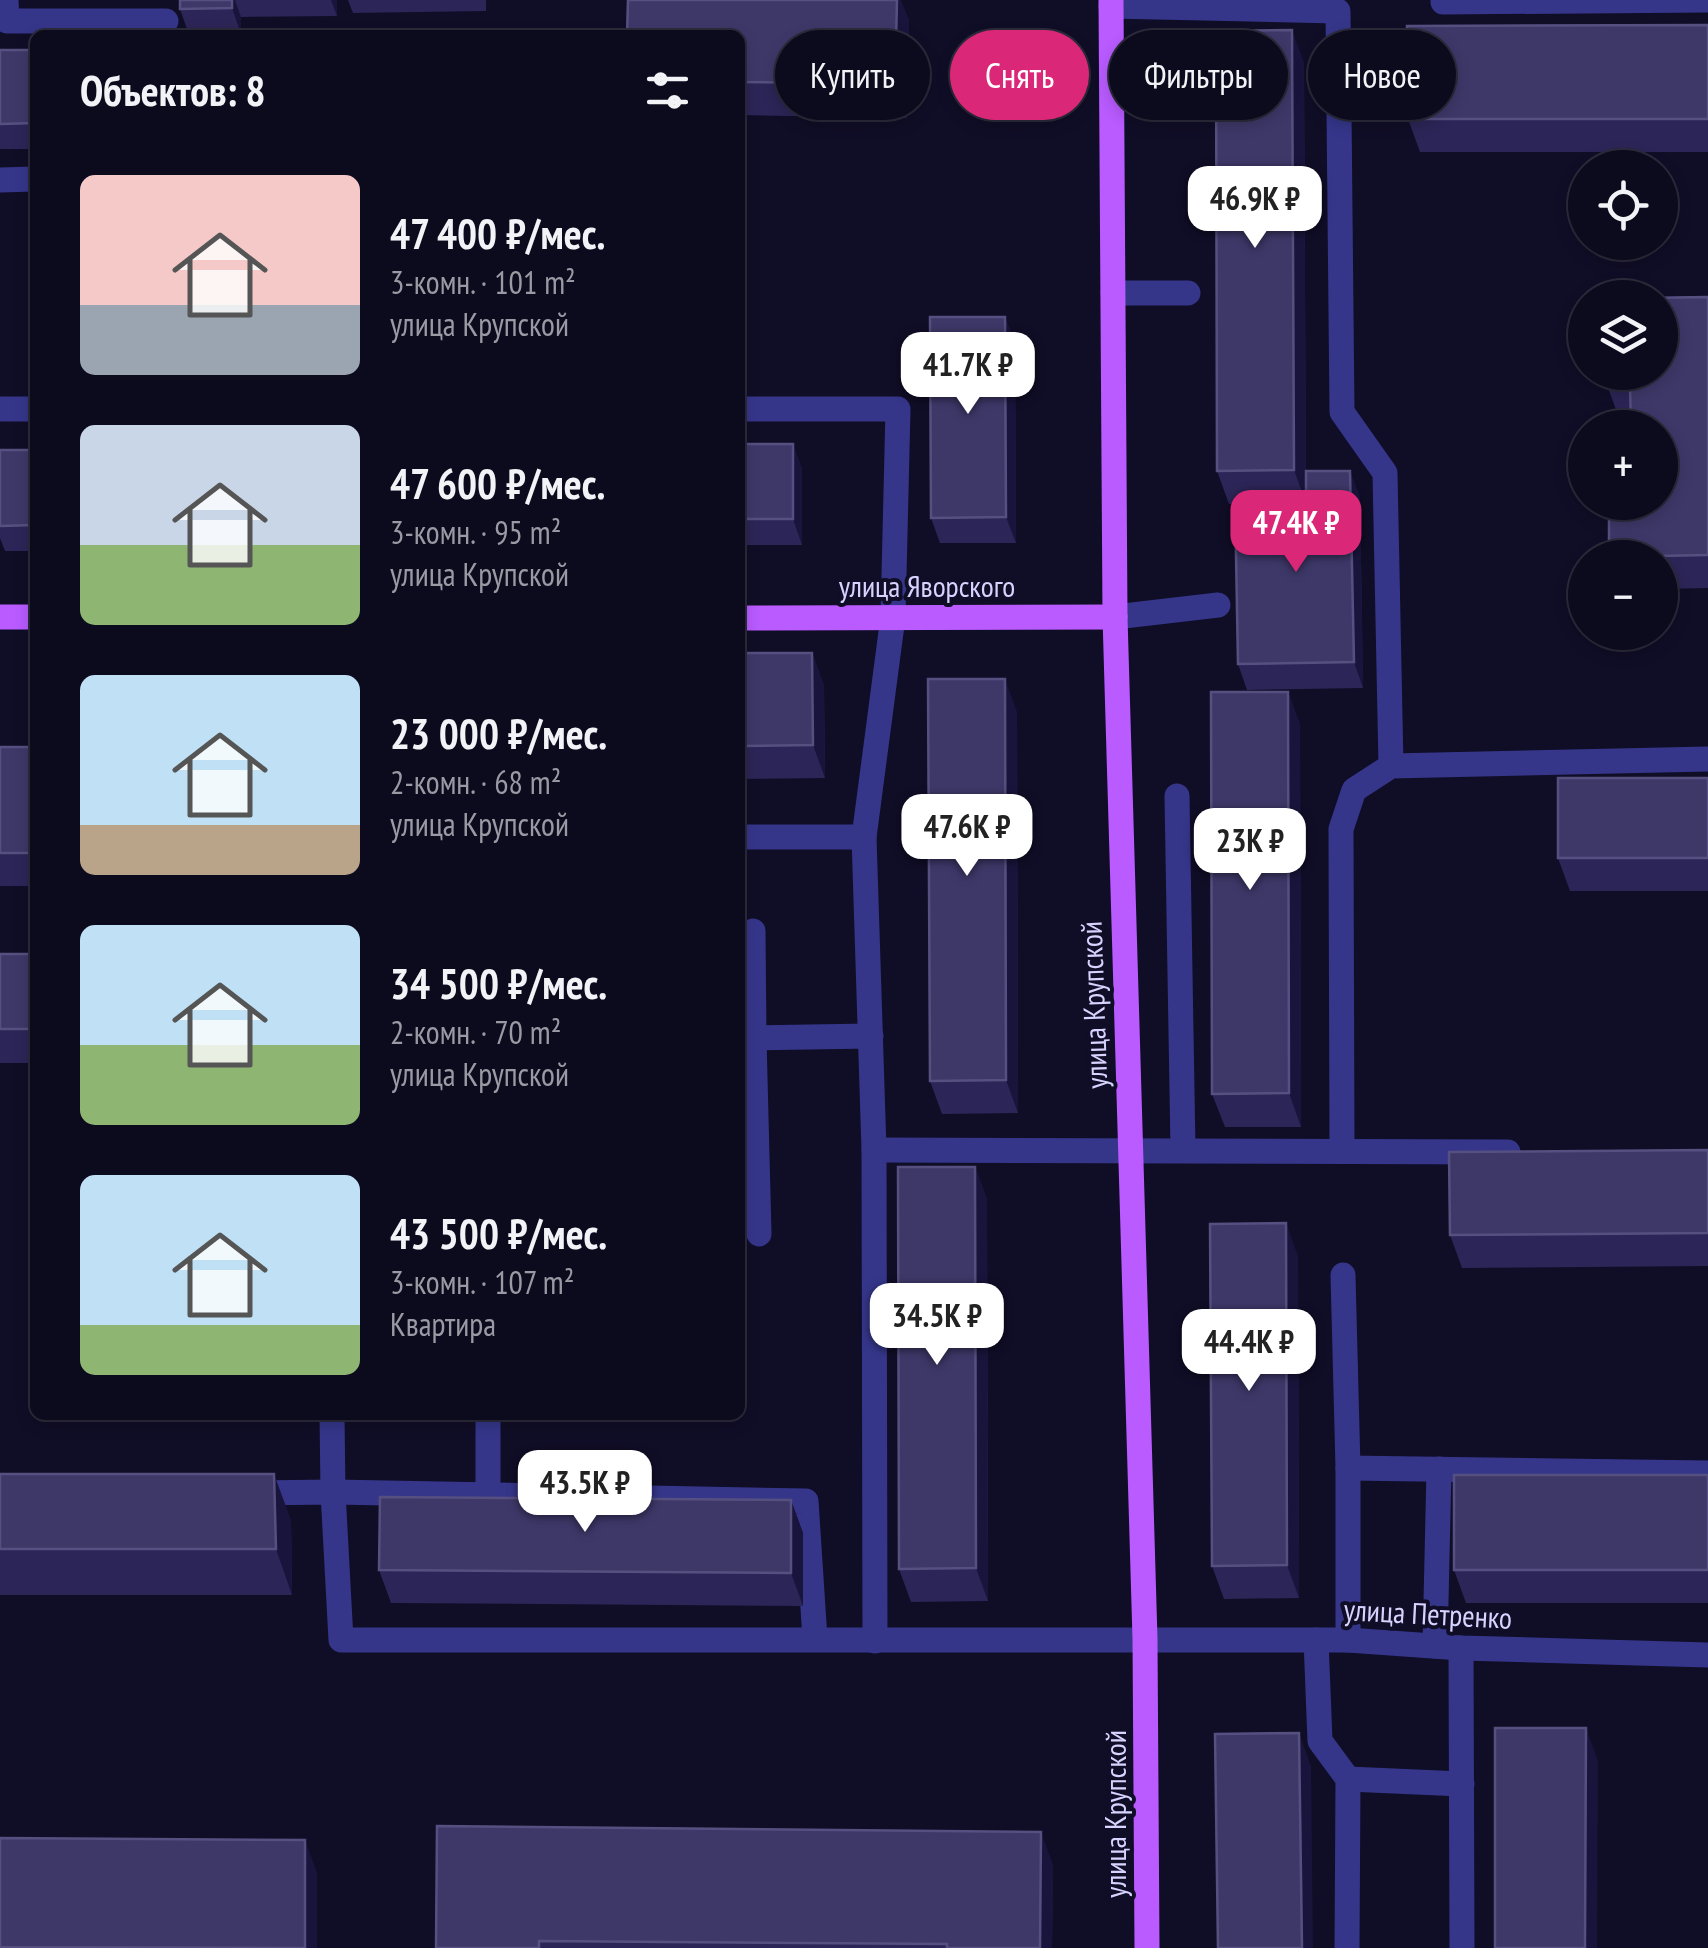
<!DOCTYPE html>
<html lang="ru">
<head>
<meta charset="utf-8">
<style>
	:root { --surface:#0c0a1d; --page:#1a182a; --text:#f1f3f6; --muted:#9a9aa4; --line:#2c2b3b; --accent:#db2777 }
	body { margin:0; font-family:"PT Sans Narrow",sans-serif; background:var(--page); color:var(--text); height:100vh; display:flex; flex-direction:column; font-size:38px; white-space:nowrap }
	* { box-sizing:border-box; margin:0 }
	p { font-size:32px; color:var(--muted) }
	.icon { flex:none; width:55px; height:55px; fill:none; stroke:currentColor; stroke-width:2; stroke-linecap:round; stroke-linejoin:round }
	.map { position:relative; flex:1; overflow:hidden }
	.side { position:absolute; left:30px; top:30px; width:715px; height:1390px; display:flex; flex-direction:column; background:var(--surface); border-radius:15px; box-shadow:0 5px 15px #0003,0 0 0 2px var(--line) }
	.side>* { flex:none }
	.top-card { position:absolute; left:775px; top:30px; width:782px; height:90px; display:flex; gap:20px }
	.tools { position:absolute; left:1568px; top:150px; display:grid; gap:20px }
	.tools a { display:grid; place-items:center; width:110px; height:110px; border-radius:50%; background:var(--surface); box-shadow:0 5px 15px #0003,0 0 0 2px var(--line); font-size:50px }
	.price { position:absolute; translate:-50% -85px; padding:0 22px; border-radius:20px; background:#fff; color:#222; font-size:32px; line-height:65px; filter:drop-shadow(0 2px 5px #0008) }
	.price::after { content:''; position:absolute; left:50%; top:60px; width:30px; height:22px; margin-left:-15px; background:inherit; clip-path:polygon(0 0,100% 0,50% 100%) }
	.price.on { background:var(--accent); color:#fff }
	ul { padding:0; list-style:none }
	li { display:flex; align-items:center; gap:30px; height:250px; padding:0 50px }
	li span { display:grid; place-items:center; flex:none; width:280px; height:200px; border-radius:15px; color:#555 }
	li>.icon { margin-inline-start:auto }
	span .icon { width:120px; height:120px; fill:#fffc; stroke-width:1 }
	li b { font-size:42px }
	h2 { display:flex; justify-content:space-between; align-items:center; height:120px; padding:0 50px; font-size:42px }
	.pill { padding:0 35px; border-radius:45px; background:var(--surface); box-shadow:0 5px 15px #0003,0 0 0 2px var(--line); font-size:35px; line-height:90px }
	.pill.on { background:var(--accent); color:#fff }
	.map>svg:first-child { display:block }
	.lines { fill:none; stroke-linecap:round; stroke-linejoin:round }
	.minor { stroke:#35368a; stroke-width:25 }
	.major { stroke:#b95bff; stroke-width:25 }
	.wall { fill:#2c2557 }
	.shaded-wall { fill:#19143c }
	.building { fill:#3e3869; stroke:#565080; stroke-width:2.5 }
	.labels { text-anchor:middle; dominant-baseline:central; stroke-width:8; stroke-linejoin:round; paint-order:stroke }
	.street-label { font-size:30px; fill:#d6d4ff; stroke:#100d27 }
</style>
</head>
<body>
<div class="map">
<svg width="1708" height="1948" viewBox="0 0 1708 1948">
	<rect width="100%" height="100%" fill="#100d27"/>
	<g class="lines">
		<g class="minor">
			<path d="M 6,0 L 7,21 L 166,21"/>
			<path d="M 1443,2 L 1708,0"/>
			<path d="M 1111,6 L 1338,11 L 1342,412 L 1385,473 L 1391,766"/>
			<path d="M 0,180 L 35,179"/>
			<path d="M 1113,293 L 1188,293"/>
			<path d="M 0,409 L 35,409"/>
			<path d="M 740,409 L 898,409 L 893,617 L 864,837 L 874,1150 L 875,1641"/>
			<path d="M 1115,617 L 1218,605"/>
			<path d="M 1177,796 L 1183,1150"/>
			<path d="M 740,837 L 864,837"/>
			<path d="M 753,931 L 754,1038 L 871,1036"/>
			<path d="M 754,1038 L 759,1234"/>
			<path d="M 1342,1149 L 1341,829 L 1354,790 L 1391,766 L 1708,759"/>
			<path d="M 874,1150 L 1508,1152"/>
			<path d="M 1343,1275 L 1348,1468 L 1348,1640"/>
			<path d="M 332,1415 L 333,1492 L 806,1501 L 815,1639"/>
			<path d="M 488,1415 L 488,1495"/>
			<path d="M 1348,1468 L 1708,1473"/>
			<path d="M 249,1493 L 333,1492 L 341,1640 L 1348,1640 L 1461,1648 L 1708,1655"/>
			<path d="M 1316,1640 L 1320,1741 L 1348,1779 L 1347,1948"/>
			<path d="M 1435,1646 L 1439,1469"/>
			<path d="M 1461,1648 L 1462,1948"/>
			<path d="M 1348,1779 L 1462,1784"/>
		</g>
		<g class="major">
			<path d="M 1111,0 L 1115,617 L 1145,1639 L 1147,1948"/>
			<path d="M 0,617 L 35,617"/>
			<path d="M 740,618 L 1115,617"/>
		</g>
	</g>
	<g class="wall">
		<path d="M 180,0 L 337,0 L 337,16 L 241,17 L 241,34 L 189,35 L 180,9 Z"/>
		<path d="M 348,0 L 486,0 L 486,11 L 353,13 Z"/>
		<path d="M 909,20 L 907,118 L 740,115 L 740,35 Z"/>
		<path d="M 1708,25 L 1708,152 L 1420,152 L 1408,119 Z"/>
		<rect x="0" y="50" width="35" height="99"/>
		<path d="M 1304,63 L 1306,498 L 1360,496 L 1363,688 L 1247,690 L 1238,664 L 1235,504 L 1229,504 L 1217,471 Z"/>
		<path d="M 1708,297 L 1708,588 L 1660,589 L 1660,558 L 1610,558 L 1609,502 L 1660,502 L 1631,418 L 1619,418 L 1607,385 Z"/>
		<path d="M 1005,317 L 1015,343 L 1016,543 L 940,543 L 931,518 Z"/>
		<path d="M 740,444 L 793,444 L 802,470 L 802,545 L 740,545 Z"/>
		<path d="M 35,450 L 35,551 L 5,551 L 0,538 L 0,526 Z"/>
		<path d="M 740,653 L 812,653 L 824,686 L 825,778 L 740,779 Z"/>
		<path d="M 1288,692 L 1300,725 L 1301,1127 L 1225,1127 L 1212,1094 Z"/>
		<path d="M 1017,712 L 1018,1113 L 942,1114 L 930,1081 Z"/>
		<rect x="0" y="747" width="35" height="139"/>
		<path d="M 1708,778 L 1708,891 L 1570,891 L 1558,858 Z"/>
		<rect x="0" y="954" width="35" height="109"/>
		<path d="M 1708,1150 L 1708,1266 L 1462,1268 L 1450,1235 Z"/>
		<path d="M 975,1167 L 987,1200 L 988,1601 L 911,1602 L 899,1569 Z"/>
		<path d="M 1298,1256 L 1299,1598 L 1224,1599 L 1212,1566 Z"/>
		<path d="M 0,1474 L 291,1520 L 292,1595 L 0,1595 Z"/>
		<path d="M 1708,1475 L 1708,1603 L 1466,1603 L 1454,1570 Z"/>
		<path d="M 791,1500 L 803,1533 L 803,1606 L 391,1603 L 379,1570 Z"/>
		<path d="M 1053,1865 L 1052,1948 L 436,1948 Z"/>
	</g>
	<g class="shaded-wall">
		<path d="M 232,0 L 235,0 L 241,17 L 241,34 L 232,8 Z"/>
		<path d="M 331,0 L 337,0 L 337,16 Z"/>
		<path d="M 897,0 L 901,0 L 909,20 L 907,118 L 895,84 Z"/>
		<path d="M 1292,30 L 1304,63 L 1306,503 L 1294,470 Z"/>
		<path d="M 1005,317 L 1015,343 L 1016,543 L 1006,517 Z"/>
		<path d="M 793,444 L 802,470 L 802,545 L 793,519 Z"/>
		<path d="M 1350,471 L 1360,496 L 1363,688 L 1354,662 Z"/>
		<path d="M 812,653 L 824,686 L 825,778 L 813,745 Z"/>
		<path d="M 1005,679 L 1017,712 L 1018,1113 L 1006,1080 Z"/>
		<path d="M 1288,692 L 1300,725 L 1301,1127 L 1289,1093 Z"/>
		<path d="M 975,1167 L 987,1200 L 988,1601 L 976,1568 Z"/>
		<path d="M 1286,1223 L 1298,1256 L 1299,1598 L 1287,1565 Z"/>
		<path d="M 274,1474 L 291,1520 L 292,1595 L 276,1549 Z"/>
		<path d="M 791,1500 L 803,1533 L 803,1606 L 791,1573 Z"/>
		<path d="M 1586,1728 L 1598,1761 L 1597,1948 L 1585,1948 Z"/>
		<path d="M 1299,1733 L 1311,1766 L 1313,1948 L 1302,1948 Z"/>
		<path d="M 1041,1832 L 1053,1865 L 1052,1948 L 1040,1948 Z"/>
		<path d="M 305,1840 L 317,1873 L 317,1948 L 305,1948 Z"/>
	</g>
	<g class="building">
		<path d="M 180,0 L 232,0 L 232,8 L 180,9 Z"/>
		<path d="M 628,0 L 897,0 L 895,84 L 740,82 L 740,35 L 627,35 Z"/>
		<path d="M 1708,25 L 1708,119 L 1408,119 L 1407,26 Z"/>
		<path d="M 1292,30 L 1294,470 L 1217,471 L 1216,31 Z"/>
		<path d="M 0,50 L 35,50 L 35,123 L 0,124 Z"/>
		<path d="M 1708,297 L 1708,555 L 1609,557 L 1609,502 L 1660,502 L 1660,428 L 1631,428 L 1630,384 L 1607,385 L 1606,372 L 1660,372 L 1660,298 L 1641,298 Z"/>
		<path d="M 930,317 L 1005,317 L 1006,517 L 931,518 Z"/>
		<rect x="740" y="444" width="53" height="75"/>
		<path d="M 0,450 L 35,450 L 35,525 L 0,526 Z"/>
		<path d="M 1306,471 L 1350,471 L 1354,662 L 1238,664 L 1235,500 L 1306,498 Z"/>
		<path d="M 740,653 L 812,653 L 813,745 L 740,746 Z"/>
		<path d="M 928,679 L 1005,679 L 1006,1080 L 930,1081 Z"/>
		<path d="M 1211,692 L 1288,692 L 1289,1093 L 1212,1094 Z"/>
		<rect x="0" y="747" width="35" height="106"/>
		<rect x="1558" y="778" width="150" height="80"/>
		<rect x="0" y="954" width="35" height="75"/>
		<path d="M 1708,1150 L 1708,1233 L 1450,1235 L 1449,1152 Z"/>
		<path d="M 898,1167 L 975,1167 L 976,1568 L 899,1569 Z"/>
		<path d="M 1286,1223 L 1287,1565 L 1212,1566 L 1210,1224 Z"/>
		<path d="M 0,1474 L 274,1474 L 276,1549 L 0,1549 Z"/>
		<rect x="1454" y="1475" width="254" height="95"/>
		<path d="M 380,1497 L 791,1500 L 791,1573 L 379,1570 Z"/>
		<path d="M 1495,1728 L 1586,1728 L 1585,1948 L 1495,1948 Z"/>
		<path d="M 1299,1733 L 1302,1948 L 1218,1948 L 1215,1734 Z"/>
		<path d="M 437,1826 L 1041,1832 L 1040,1948 L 947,1948 L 947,1944 L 539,1941 L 539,1948 L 436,1948 Z"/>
		<path d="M 0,1838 L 305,1840 L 305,1948 L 0,1947 Z"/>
	</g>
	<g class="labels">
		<g class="street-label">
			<text x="927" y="585">улица Яворского</text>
			<text transform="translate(1093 1005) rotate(-92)">улица Крупской</text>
			<text transform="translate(1428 1613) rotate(3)">улица Петренко</text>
			<text transform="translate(1114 1814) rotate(-90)">улица Крупской</text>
		</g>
	</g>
</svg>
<div class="tools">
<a><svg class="icon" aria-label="locate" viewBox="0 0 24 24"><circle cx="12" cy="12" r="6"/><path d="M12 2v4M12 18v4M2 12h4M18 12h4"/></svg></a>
<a><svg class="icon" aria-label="layers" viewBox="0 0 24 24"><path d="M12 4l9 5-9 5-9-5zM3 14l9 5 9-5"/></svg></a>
<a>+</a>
<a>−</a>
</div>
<b class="price" style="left:1255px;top:251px">46.9K ₽</b>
<b class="price" style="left:968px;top:417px">41.7K ₽</b>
<b class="price on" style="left:1296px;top:575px">47.4K ₽</b>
<b class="price" style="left:967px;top:879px">47.6K ₽</b>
<b class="price" style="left:1250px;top:893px">23K ₽</b>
<b class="price" style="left:937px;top:1368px">34.5K ₽</b>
<b class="price" style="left:1249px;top:1394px">44.4K ₽</b>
<b class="price" style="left:585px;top:1535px">43.5K ₽</b>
<div class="top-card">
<a class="pill">Купить</a>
<a class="pill on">Снять</a>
<a class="pill">Фильтры</a>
<a class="pill">Новое</a>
</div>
<section class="side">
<h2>Объектов: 8<svg class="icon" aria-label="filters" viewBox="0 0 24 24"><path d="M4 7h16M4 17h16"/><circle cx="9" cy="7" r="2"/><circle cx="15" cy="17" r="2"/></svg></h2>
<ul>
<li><span style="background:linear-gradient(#f6c9c9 65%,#9aa5b1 0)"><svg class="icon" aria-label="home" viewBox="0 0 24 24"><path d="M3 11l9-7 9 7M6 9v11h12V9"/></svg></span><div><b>47 400 ₽/мес.</b><p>3-комн. · 101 m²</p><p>улица Крупской</p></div></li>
<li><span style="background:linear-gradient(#c9d6e8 60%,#8fb573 0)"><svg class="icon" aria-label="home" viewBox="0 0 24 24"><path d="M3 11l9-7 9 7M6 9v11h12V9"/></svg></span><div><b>47 600 ₽/мес.</b><p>3-комн. · 95 m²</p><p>улица Крупской</p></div></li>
<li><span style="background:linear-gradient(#bfe0f5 75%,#b9a48a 0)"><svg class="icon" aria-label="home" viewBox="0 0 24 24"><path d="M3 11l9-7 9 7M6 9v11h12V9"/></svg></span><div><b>23 000 ₽/мес.</b><p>2-комн. · 68 m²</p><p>улица Крупской</p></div></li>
<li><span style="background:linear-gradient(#bfe0f5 60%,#8fb573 0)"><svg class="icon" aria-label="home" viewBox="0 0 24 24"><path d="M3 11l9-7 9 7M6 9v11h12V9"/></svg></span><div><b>34 500 ₽/мес.</b><p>2-комн. · 70 m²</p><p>улица Крупской</p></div></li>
<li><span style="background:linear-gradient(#bfe0f5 75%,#8fb573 0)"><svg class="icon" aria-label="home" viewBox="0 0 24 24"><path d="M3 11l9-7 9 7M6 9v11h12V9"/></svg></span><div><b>43 500 ₽/мес.</b><p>3-комн. · 107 m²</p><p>Квартира</p></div></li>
</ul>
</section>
</div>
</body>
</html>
